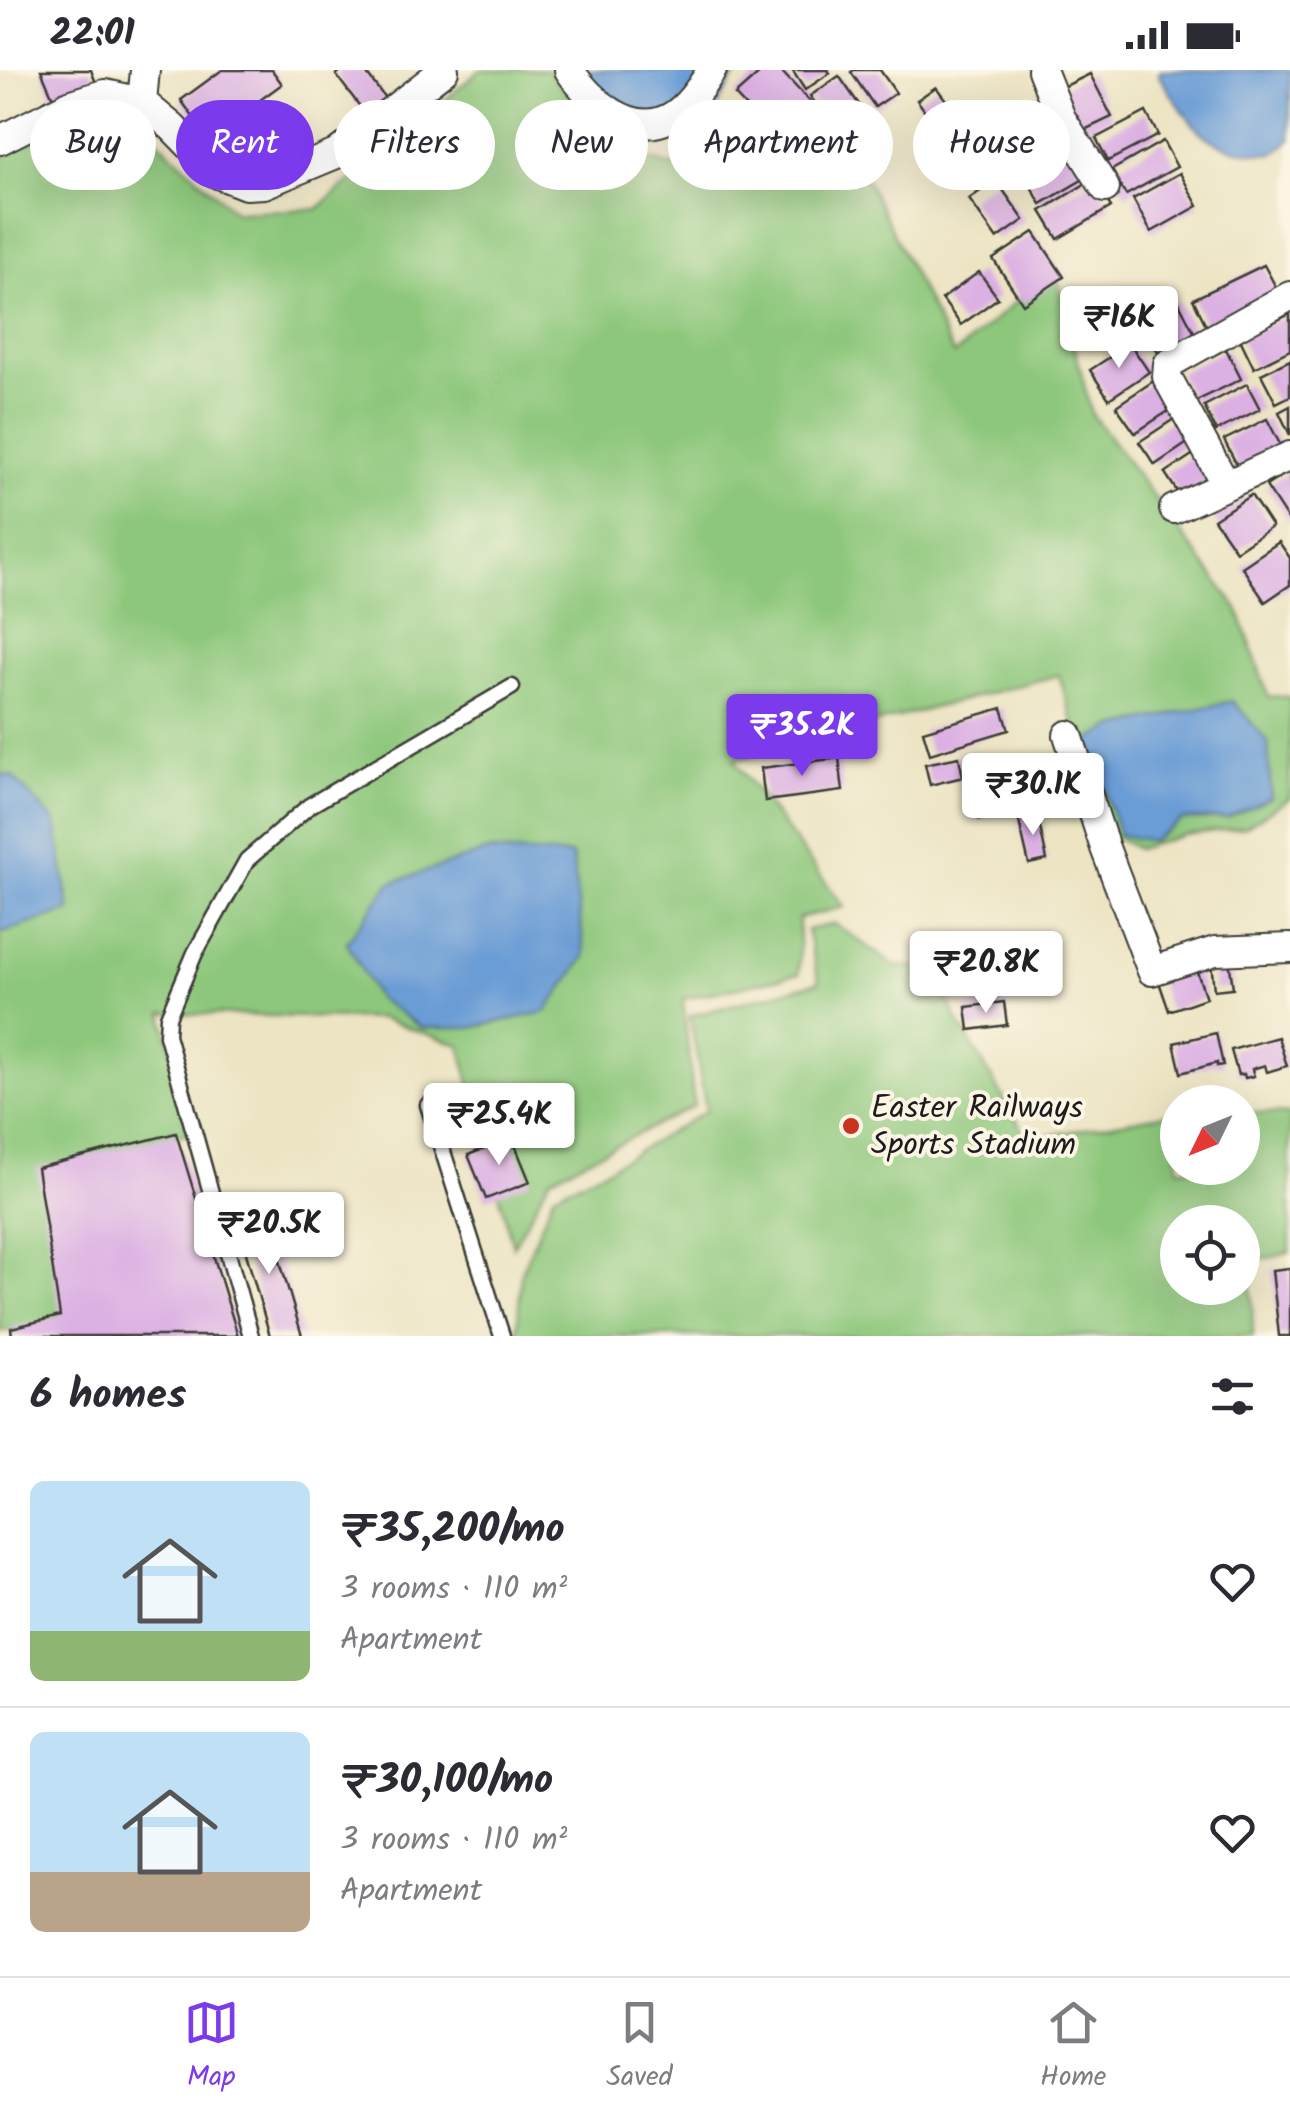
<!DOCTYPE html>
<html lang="en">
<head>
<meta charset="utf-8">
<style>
	:root { --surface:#fff; --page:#f2f2f3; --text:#2b2b33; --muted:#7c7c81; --line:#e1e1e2; --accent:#7c3aed }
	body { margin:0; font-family:Kalam,sans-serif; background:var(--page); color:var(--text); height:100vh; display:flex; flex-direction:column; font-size:38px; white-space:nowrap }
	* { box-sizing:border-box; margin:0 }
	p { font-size:32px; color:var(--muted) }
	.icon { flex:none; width:55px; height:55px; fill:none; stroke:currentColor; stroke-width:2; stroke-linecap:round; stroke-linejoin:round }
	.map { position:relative; height:1266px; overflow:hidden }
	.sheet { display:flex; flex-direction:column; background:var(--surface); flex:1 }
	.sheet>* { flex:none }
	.guide { position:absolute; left:30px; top:30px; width:1230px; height:90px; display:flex; gap:20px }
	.needle { width:65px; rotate:227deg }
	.fabs { position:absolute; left:1160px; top:1015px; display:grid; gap:20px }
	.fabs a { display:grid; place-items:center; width:100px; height:100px; border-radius:50%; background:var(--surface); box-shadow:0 10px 40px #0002; font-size:50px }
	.price { position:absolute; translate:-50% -85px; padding:0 22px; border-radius:10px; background:#fff; color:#222; font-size:32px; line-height:65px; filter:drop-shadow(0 2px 5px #0008) }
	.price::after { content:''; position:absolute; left:50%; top:60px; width:30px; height:22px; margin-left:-15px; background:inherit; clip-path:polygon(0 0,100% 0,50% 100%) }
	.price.active { background:var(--accent); color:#fff }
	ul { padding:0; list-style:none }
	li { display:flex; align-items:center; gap:30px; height:250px; padding:0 30px }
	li+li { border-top:2px solid var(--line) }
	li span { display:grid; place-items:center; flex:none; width:280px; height:200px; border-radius:15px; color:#555 }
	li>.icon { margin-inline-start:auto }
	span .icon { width:120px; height:120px; fill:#fffc; stroke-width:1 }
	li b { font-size:42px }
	h2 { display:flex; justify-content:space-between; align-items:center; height:120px; padding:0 30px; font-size:42px }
	.chip { padding:0 35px; border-radius:45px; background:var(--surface); box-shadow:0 10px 40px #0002; font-size:35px; line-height:90px }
	.chip.active { background:var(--accent); color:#fff }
	.status { display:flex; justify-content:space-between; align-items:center; height:70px; padding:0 50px; background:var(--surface); direction:ltr }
	.status svg { height:28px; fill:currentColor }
	.tab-bar { display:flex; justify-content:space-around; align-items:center; height:140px; border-top:2px solid var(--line); background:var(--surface); font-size:28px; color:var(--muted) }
	.tab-bar a { display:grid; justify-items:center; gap:5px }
	.tab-bar .active { color:var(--accent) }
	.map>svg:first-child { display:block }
	.green { fill:#8dc77c; stroke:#54724c; stroke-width:2.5; fill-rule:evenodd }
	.water { fill:#6a9cd5; stroke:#435c78; stroke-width:2.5 }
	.building { fill:#dbb0e3 }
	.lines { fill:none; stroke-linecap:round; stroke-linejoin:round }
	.lane-casing { stroke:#3b3a35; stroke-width:19 }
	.street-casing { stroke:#3b3a35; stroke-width:32 }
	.lane { stroke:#fff; stroke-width:14 }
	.street { stroke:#fff; stroke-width:28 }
	.poi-dot { fill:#c8321e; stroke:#fcf5e5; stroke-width:4 }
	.labels { text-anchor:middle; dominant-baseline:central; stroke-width:8; stroke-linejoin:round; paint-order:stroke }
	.poi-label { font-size:32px; fill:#1c1c1c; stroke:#fcf5e5; text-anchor:start }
</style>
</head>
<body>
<div class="status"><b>22:01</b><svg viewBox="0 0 49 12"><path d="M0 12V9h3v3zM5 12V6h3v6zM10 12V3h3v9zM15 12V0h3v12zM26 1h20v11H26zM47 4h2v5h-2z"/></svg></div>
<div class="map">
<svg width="1290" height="1266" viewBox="0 0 1290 1266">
	<rect width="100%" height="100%" fill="#fcf5e5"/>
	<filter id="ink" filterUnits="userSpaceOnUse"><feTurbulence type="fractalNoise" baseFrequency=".01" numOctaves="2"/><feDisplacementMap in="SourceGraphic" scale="20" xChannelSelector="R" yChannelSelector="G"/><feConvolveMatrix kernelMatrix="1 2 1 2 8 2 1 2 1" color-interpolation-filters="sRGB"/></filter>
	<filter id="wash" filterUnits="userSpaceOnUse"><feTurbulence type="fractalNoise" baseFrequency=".0048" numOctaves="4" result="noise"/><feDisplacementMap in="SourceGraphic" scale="40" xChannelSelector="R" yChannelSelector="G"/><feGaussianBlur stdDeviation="2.25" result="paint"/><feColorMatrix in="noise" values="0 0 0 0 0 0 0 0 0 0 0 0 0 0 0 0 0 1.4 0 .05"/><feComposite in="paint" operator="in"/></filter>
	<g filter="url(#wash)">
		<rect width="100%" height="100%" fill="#ece4c3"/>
		<g class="green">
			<path d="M 480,0 L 548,0 L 613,78 L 674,97 L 731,53 L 734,96 L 866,109 L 954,285 L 1055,198 L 1091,343 L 1238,539 L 1268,626 L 1290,627 L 1290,728 L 1245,757 L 1184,765 L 1137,779 L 1106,762 L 1059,605 L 734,690 L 844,837 L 799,848 L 799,904 L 683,929 L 694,1036 L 550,1108 L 513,1177 L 460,975 L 382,949 L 163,943 L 188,1063 L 41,1101 L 64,1254 L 0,1261 L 0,89 L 12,79 L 101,43 L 141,55 L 235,142 L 317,139 Z"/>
			<path d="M 835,854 L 895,896 L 933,897 L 959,953 L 1028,1069 L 1177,1042 L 1178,1098 L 1242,1098 L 1243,1042 L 1290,1044 L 1290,1182 L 1251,1193 L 1253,1266 L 517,1266 L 521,1203 L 554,1124 L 607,1099 L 706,1041 L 690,946 L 819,912 L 807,860 ZM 1178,1152 L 1242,1152 L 1242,1218 L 1178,1218 Z"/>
		</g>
		<g class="water">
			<path d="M 576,0 L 738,0 L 712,44 L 690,70 L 638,76 L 598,44 Z"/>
			<path d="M 1160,0 L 1290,0 L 1290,70 L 1274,84 C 1204,82 1196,60 1159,6 Z"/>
			<path d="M 1233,631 L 1268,672 L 1271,728 L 1228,748 L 1182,750 L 1152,771 L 1119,765 L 1089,671 L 1111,658 Z"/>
			<path d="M 0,705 L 12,706 L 56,753 L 70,841 L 0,863 Z"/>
			<path d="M 488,781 L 572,785 L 585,887 L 546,942 L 470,958 L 422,958 L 377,928 L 347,872 L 390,813 Z"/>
		</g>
		<g id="blocks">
			<g class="building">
				<path d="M 41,0 L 91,0 L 96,13 L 54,30 Z"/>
				<path d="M 222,0 L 272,0 L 282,14 L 208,68 L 181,30 Z"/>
				<path d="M 342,0 L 364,0 L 388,32 L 368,47 L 336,5 Z"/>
				<path d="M 763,0 L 780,0 L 814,36 L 777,70 L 735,25 Z"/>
				<path d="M 792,0 L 828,0 L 830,3 L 805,20 Z"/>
				<path d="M 854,0 L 880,0 L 896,23 L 875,37 L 851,2 Z"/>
				<path d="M 1090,4 L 1112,47 L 1080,62 L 1059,19 Z"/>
				<path d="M 839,6 L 860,36 L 831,56 L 810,26 Z"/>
				<path d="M 936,17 L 958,46 L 939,60 L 917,30 Z"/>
				<path d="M 1042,34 L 1060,71 L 1024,88 L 1006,52 Z"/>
				<path d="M 1146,42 L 1158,65 L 1108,91 L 1096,68 Z"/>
				<path d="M 814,47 L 836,73 L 802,101 L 780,76 Z"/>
				<path d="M 1073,71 L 1092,104 L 1041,134 L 1022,101 Z"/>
				<path d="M 1163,71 L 1177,97 L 1126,125 L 1112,100 Z"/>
				<path d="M 1180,103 L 1198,136 L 1151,162 L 1133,129 Z"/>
				<path d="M 1093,109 L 1111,137 L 1058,169 L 1041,141 Z"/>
				<path d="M 996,110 L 1024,150 L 997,169 L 969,129 Z"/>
				<path d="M 1034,162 L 1064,207 L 1023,234 L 993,189 Z"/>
				<path d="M 1264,195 L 1278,221 L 1207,257 L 1193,229 Z"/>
				<path d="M 979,202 L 998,228 L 961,255 L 942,229 Z"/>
				<path d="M 1178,231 L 1198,270 L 1161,288 L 1141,249 Z"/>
				<path d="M 1290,244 L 1290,280 L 1254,298 L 1240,269 Z"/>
				<path d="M 1130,274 L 1149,302 L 1109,329 L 1090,300 Z"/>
				<path d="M 1226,279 L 1241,309 L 1194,332 L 1179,303 Z"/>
				<path d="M 1290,290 L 1290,326 L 1276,333 L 1261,304 Z"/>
				<path d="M 1155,310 L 1173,338 L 1135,363 L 1116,336 Z"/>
				<path d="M 1247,314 L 1260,339 L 1216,361 L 1204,336 Z"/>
				<path d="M 1290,336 L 1290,365 L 1279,342 Z"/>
				<path d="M 1177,347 L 1192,370 L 1155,395 L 1139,372 Z"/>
				<path d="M 1267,349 L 1283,380 L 1240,401 L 1224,370 Z"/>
				<path d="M 1198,381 L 1215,407 L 1182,429 L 1165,403 Z"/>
				<path d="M 1290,401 L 1290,453 L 1266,416 Z"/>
				<path d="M 1251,425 L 1272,457 L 1236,481 L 1214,449 Z"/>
				<path d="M 1279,472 L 1290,488 L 1290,515 L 1265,532 L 1242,497 Z"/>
				<path d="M 1002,638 L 1009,660 L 930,684 L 923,661 Z"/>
				<path d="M 959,687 L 963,707 L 930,715 L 925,694 Z"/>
				<path d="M 839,688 L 843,721 L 765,731 L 761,698 Z"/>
				<path d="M 1074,702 L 1079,717 L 1029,731 L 1025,715 Z"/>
				<path d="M 1018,716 L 1023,739 L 979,749 L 974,726 Z"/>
				<path d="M 1037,743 L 1047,790 L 1029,794 L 1018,747 Z"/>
				<path d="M 1229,890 L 1233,918 L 1214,920 L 1211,892 Z"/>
				<path d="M 1196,899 L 1206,928 L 1169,941 L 1159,912 Z"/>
				<path d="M 1004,932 L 1007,955 L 969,960 L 966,937 Z"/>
				<path d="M 1216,963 L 1223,995 L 1217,996 L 1217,993 L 1181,1003 L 1174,973 Z"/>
				<path d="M 1278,967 L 1287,996 L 1267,1002 L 1265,995 L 1252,999 L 1254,1006 L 1245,1008 L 1244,1004 L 1238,1005 L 1231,980 Z"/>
				<path d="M 176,1063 L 238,1266 L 12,1266 L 11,1258 L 60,1246 L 37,1098 Z"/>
				<path d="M 512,1068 L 530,1112 L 486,1129 L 468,1085 Z"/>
				<path d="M 266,1144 L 302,1266 L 270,1266 L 237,1152 Z"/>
				<path d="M 1290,1198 L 1290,1266 L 1279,1266 L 1272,1200 Z"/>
			</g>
		</g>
	</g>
	<g filter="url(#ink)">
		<use href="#blocks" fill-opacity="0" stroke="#3b3a35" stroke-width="2.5"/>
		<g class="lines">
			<defs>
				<g id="lane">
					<path d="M 428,1035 L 502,1266"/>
					<path d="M 251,1266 L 167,965 L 168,947 L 195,883 L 247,790 L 309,736 L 512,617"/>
				</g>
				<g id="street">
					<path d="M 569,0 C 589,29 630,68 669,48 C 688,38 701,17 712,0"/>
					<path d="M 1042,0 L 1061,48 L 1105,118"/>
					<path d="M 142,32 L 145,0"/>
					<path d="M 0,70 L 69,35 L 105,24 L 142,32 L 172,57 L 218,104 L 246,115 L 264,114 L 336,84 L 444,0"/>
					<path d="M 1226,415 L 1167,307 L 1168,294 L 1290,226"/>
					<path d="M 1174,439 L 1290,386"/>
					<path d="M 1068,665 L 1105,778 L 1152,901 L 1215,881 L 1290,878"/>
				</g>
			</defs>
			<use href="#lane" class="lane-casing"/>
			<use href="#street" class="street-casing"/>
			<use href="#lane" class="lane"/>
			<use href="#street" class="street"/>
		</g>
	</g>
	<circle class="poi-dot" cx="851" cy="1056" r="10"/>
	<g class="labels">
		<g class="poi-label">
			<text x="871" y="1038">Easter Railways<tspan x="871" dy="37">Sports Stadium</tspan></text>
		</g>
	</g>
</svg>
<div class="fabs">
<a><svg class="needle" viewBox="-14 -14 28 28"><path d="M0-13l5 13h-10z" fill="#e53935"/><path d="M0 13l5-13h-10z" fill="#7c7c81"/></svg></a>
<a><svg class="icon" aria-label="locate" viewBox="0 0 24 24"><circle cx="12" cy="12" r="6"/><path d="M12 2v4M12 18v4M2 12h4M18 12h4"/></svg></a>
</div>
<b class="price" style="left:1119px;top:301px">₹16K</b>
<b class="price active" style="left:802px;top:709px">₹35.2K</b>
<b class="price" style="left:1033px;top:768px">₹30.1K</b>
<b class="price" style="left:986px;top:946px">₹20.8K</b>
<b class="price" style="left:499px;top:1098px">₹25.4K</b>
<b class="price" style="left:269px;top:1207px">₹20.5K</b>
<div class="guide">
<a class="chip">Buy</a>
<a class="chip active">Rent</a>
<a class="chip">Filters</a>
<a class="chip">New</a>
<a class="chip">Apartment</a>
<a class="chip">House</a>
</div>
</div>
<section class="sheet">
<h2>6 homes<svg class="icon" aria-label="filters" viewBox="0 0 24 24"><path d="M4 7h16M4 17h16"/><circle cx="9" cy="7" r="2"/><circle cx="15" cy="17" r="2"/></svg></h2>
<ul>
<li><span style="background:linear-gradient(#bfe0f5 75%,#8fb573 0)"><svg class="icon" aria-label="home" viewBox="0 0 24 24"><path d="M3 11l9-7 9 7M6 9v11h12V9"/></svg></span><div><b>₹35,200/mo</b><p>3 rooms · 110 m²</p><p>Apartment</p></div><svg class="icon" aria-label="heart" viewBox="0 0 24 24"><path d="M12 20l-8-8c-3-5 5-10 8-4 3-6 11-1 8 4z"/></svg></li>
<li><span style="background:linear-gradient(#bfe0f5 70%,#b9a48a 0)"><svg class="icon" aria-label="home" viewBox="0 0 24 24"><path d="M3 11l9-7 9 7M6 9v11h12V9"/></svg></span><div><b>₹30,100/mo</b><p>3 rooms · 110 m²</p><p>Apartment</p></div><svg class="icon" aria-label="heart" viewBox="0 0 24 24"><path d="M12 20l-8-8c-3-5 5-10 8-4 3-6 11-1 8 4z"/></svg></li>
</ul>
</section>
<nav class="tab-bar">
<a class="active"><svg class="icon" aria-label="map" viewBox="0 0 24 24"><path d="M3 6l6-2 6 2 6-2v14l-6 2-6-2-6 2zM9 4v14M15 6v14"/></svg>Map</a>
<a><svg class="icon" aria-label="saved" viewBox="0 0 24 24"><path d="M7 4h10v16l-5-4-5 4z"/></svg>Saved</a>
<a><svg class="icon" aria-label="home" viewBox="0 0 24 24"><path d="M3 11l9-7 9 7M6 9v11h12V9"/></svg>Home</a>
</nav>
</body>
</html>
